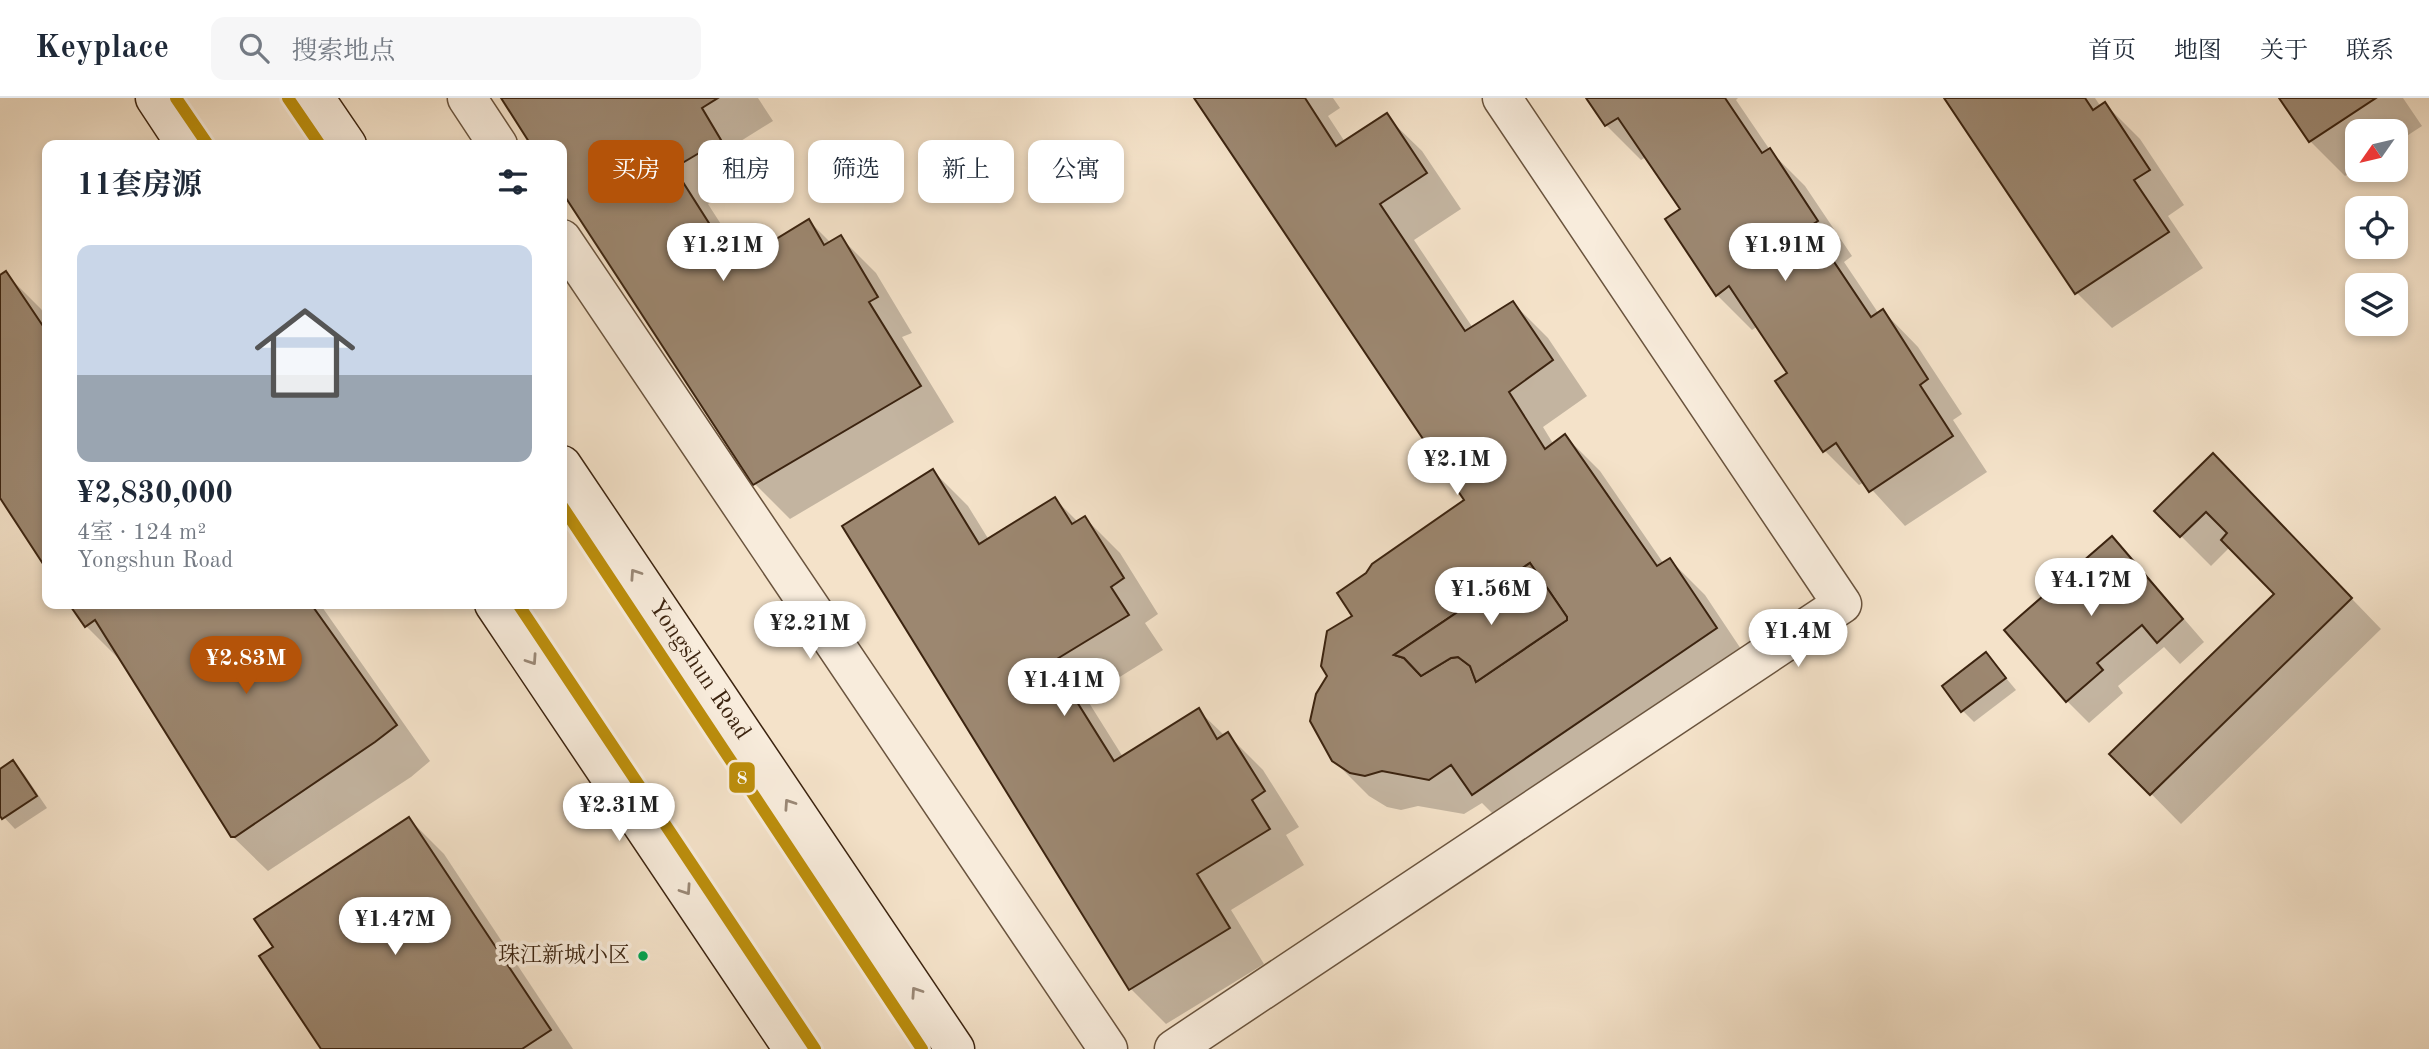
<!DOCTYPE html>
<html lang="zh">
<head>
<meta charset="utf-8">
<style>
	:root { --surface:#fff; --page:#f6f6f7; --text:#1f2937; --muted:#747a83; --line:#e0e1e3; --accent:#b45309 }
	body { margin:0; font-family:"Old Standard TT","Noto Serif SC",serif; background:var(--page); color:var(--text); height:100vh; display:flex; flex-direction:column; font-size:26px; white-space:nowrap }
	* { box-sizing:border-box; margin:0 }
	p { font-size:23px; color:var(--muted) }
	.icon { flex:none; width:38px; height:38px; fill:none; stroke:currentColor; stroke-width:2; stroke-linecap:round; stroke-linejoin:round }
	.map { position:relative; flex:1; overflow:hidden }
	.sheet { position:absolute; left:42px; top:42px; width:525px; height:469px; display:flex; flex-direction:column; background:var(--surface); border-radius:14px; box-shadow:0 4px 10px #0003 }
	.sheet>* { flex:none }
	.banner { position:absolute; left:588px; top:42px; width:665px; height:63px; display:flex; gap:14px }
	.needle { width:46px; rotate:236deg }
	.tools { position:absolute; left:2345px; top:21px; display:grid; gap:14px }
	.tools a { display:grid; place-items:center; width:63px; height:63px; border-radius:14px; background:var(--surface); box-shadow:0 4px 10px #0003; font-size:35px }
	.price { position:absolute; translate:-50% -60px; padding:0 16px; border-radius:24px; background:#fff; color:#222; font-size:23px; line-height:46px; filter:drop-shadow(0 2px 4px #0008) }
	.price::after { content:''; position:absolute; left:50%; top:42px; width:21px; height:16px; margin-left:-10px; background:inherit; clip-path:polygon(0 0,100% 0,50% 100%) }
	.price.current { background:var(--accent); color:#fff }
	ul { padding:0; list-style:none }
	li { display:grid; align-content:center; gap:14px; height:371px; padding:0 35px }
	li span { display:grid; place-items:center; height:217px; border-radius:14px; color:#555 }
	li>.icon { margin-inline-start:auto }
	span .icon { width:126px; height:126px; fill:#fffc; stroke-width:1 }
	li b { font-size:30px }
	h2 { display:flex; justify-content:space-between; align-items:center; height:84px; padding:0 35px; font-size:30px }
	.tag { padding:0 24px; border-radius:14px; background:var(--surface); box-shadow:0 4px 10px #0003; font-size:24px; line-height:63px }
	.tag.current { background:var(--accent); color:#fff }
	header { display:flex; align-items:center; gap:42px; box-sizing:border-box; height:98px; padding:0 35px; background:var(--surface); border-bottom:2px solid var(--line) }
	header strong { font-size:33px }
	nav { display:flex; gap:38px; margin-inline-start:auto; font-size:24px }
	.search { width:490px; height:63px; background:var(--page); display:flex; align-items:center; gap:18px; box-sizing:border-box; padding:0 24px; border-radius:14px; color:var(--muted); font-size:26px }
	.map>svg:first-child { display:block }
	.shadow { fill:#0003 }
	.building { fill:#9c8770; stroke:#3c2410; stroke-width:2; fill-rule:evenodd }
	.lines { fill:none; stroke-linecap:round; stroke-linejoin:round }
	.street-casing { stroke:#6a543e; stroke-width:41 }
	.secondary-casing { stroke:#3c2410; stroke-width:41 }
	.street { stroke:#f8ecdc; stroke-width:38 }
	.secondary { stroke:#f8ecdc; stroke-width:38 }
	.metro-1-casing { stroke:#f8ecdc; stroke-width:18 }
	.metro-1 { stroke:#bc8e0c; stroke-width:12 }
	.oneway { stroke:#9a8876 }
	.bus-dot { fill:#00a651; stroke:#f8ecdc; stroke-width:2.5 }
	.labels { text-anchor:middle; dominant-baseline:central; stroke-width:7; stroke-linejoin:round; paint-order:stroke }
	.bus-label { font-size:22px; fill:#3c2410; stroke:#f8ecdc; text-anchor:end }
	.street-label { font-size:24px; fill:#3c2410; stroke:#f8ecdc }
	.line-badge { stroke:#f8ecdc; stroke-width:2.5 }
	.badge-label { font-size:19px; text-anchor:middle; font-weight:bold; fill:#fff }
</style>
</head>
<body>
<header>
<strong>Keyplace</strong>
<div class="search"><svg class="icon" aria-label="search" viewBox="0 0 24 24"><circle cx="10" cy="10" r="6"/><path d="M15 15l6 6"/></svg>搜索地点</div>
<nav><a>首页</a><a>地图</a><a>关于</a><a>联系</a></nav>
</header>
<div class="map">
<svg width="2429" height="951" viewBox="0 0 2429 951">
	<rect width="100%" height="100%" fill="#f4e2c9"/>
	<filter id="stains"><feTurbulence type="fractalNoise" baseFrequency=".00286" numOctaves="4"/><feColorMatrix values="0 0 0 0 .2 0 0 0 0 .09 0 0 0 0 .02 0 0 0 .5 -.17"/></filter>
	<radialGradient id="worn" r=".72"><stop offset=".6" stop-color="#630" stop-opacity="0"/><stop offset="1" stop-color="#630" stop-opacity=".3"/></radialGradient>
	<g class="shadow">
		<path d="M 504,0 L 758,0 L 773,23 L 736,46 L 755,78 L 708,106 L 744,162 L 809,123 L 831,145 L 841,140 L 876,175 L 912,235 L 902,239 L 954,324 L 790,421 L 755,386 L 562,89 L 562,47 L 535,47 Z"/>
		<path d="M 1196,0 L 1333,0 L 1340,10 L 1328,18 L 1345,44 L 1386,18 L 1422,53 L 1461,111 L 1414,142 L 1473,230 L 1513,205 L 1548,240 L 1587,298 L 1543,329 L 1554,347 L 1565,338 L 1600,373 L 1664,466 L 1670,462 L 1705,497 L 1751,566 L 1508,731 L 1482,705 L 1464,716 L 1418,708 L 1401,712 L 1387,709 L 1369,698 L 1333,662 L 1355,519 L 1466,403 Z"/>
		<path d="M 1588,0 L 1738,0 L 1736,2 L 1772,55 L 1805,88 L 1852,158 L 1844,164 L 1879,216 L 1883,213 L 1918,249 L 1962,316 L 1953,322 L 1987,374 L 1905,428 L 1865,384 L 1859,387 L 1824,352 L 1789,276 L 1758,228 L 1752,232 L 1717,197 L 1682,112 L 1646,59 L 1641,62 L 1606,27 Z"/>
		<path d="M 1946,0 L 2095,0 L 2101,9 L 2105,6 L 2140,41 L 2184,107 L 2168,118 L 2203,170 L 2112,230 L 2077,195 Z"/>
		<path d="M 2281,0 L 2403,0 L 2422,28 L 2396,45 L 2396,33 L 2357,33 L 2357,70 L 2345,78 L 2310,43 Z"/>
		<path d="M 6,176 L 41,211 L 47,220 L 47,469 L 0,397 L 0,179 Z"/>
		<path d="M 933,373 L 968,408 L 989,442 L 1055,401 L 1078,424 L 1085,420 L 1120,455 L 1158,516 L 1145,525 L 1163,552 L 1086,600 L 1123,659 L 1199,613 L 1225,638 L 1228,637 L 1263,672 L 1299,729 L 1286,737 L 1304,767 L 1231,812 L 1264,866 L 1166,926 L 1131,891 L 844,428 Z"/>
		<path d="M 2242,387 L 2381,531 L 2181,726 L 2112,656 L 2276,496 L 2230,449 L 2211,468 L 2156,413 Z"/>
		<path d="M 2112,441 L 2134,463 L 2204,544 L 2180,566 L 2164,549 L 2118,588 L 2123,595 L 2089,625 L 2067,603 L 2007,532 Z"/>
		<path d="M 71,506 L 320,506 L 430,663 L 411,679 L 268,773 L 232,738 L 121,563 L 86,528 Z"/>
		<path d="M 1986,556 L 2016,592 L 1974,624 L 1963,613 Z"/>
		<path d="M 13,665 L 24,676 L 47,710 L 15,731 L 0,715 L 0,673 Z"/>
		<path d="M 409,721 L 444,756 L 573,951 L 323,951 L 275,850 Z"/>
	</g>
	<g class="building">
		<path d="M 501,0 L 718,0 L 702,10 L 721,42 L 674,70 L 735,166 L 809,121 L 824,147 L 841,137 L 878,199 L 869,204 L 921,288 L 753,387 L 562,94 L 562,47 L 531,47 Z"/>
		<path d="M 1194,0 L 1305,0 L 1336,48 L 1387,15 L 1427,75 L 1380,106 L 1465,233 L 1513,203 L 1553,262 L 1509,294 L 1545,351 L 1565,336 L 1657,468 L 1670,460 L 1717,530 L 1472,697 L 1451,667 L 1429,682 L 1382,673 L 1365,678 L 1350,675 L 1332,663 L 1310,623 L 1316,596 L 1327,578 L 1321,568 L 1327,533 L 1352,518 L 1337,495 L 1366,475 L 1372,466 L 1464,402 ZM 1530,465 L 1567,519 L 1567,522 L 1476,584 L 1470,568 L 1458,559 L 1451,560 L 1421,578 L 1404,560 L 1394,557 Z"/>
		<path d="M 1586,0 L 1725,0 L 1762,55 L 1770,50 L 1818,123 L 1810,128 L 1871,219 L 1883,211 L 1928,281 L 1920,287 L 1953,338 L 1869,394 L 1836,345 L 1823,354 L 1775,283 L 1787,275 L 1729,188 L 1716,198 L 1665,121 L 1680,111 L 1618,20 L 1605,28 Z"/>
		<path d="M 1944,0 L 2085,0 L 2093,12 L 2105,4 L 2150,72 L 2134,82 L 2169,134 L 2075,196 Z"/>
		<path d="M 2279,0 L 2376,0 L 2309,44 Z"/>
		<path d="M 6,173 L 47,234 L 47,472 L 0,400 L 0,177 Z"/>
		<path d="M 2213,355 L 2352,500 L 2150,697 L 2109,656 L 2274,496 L 2221,442 L 2227,435 L 2206,414 L 2180,439 L 2154,413 Z"/>
		<path d="M 933,371 L 979,446 L 1055,399 L 1072,426 L 1085,418 L 1124,480 L 1111,489 L 1129,517 L 1052,564 L 1114,663 L 1199,610 L 1217,641 L 1228,634 L 1265,693 L 1252,702 L 1270,731 L 1197,776 L 1230,830 L 1129,892 L 842,428 Z"/>
		<path d="M 2112,438 L 2183,521 L 2157,545 L 2142,527 L 2097,565 L 2103,572 L 2066,604 L 2004,532 Z"/>
		<path d="M 1530,465 L 1567,519 L 1567,522 L 1476,584 L 1470,568 L 1458,559 L 1451,560 L 1421,578 L 1404,560 L 1394,557 Z"/>
		<path d="M 69,506 L 311,506 L 397,627 L 375,644 L 235,739 L 231,739 L 95,522 L 85,529 Z"/>
		<path d="M 1986,554 L 2006,580 L 1961,614 L 1942,588 Z"/>
		<path d="M 13,662 L 37,698 L 2,721 L 0,718 L 0,671 Z"/>
		<path d="M 409,719 L 551,932 L 522,951 L 321,951 L 259,858 L 273,849 L 254,821 Z"/>
	</g>
	<g class="lines">
		<defs>
			<g id="street">
				<path d="M 467,0 L 498,47"/>
				<path d="M 562,141 L 1108,951"/>
				<path d="M 1174,951 L 1842,506 L 1502,0"/>
			</g>
			<g id="secondary">
				<path d="M 155,0 L 186,47"/>
				<path d="M 315,0 L 347,47"/>
				<path d="M 562,367 L 955,951"/>
				<path d="M 494,506 L 793,951"/>
			</g>
		</defs>
		<use href="#street" class="street-casing"/>
		<use href="#secondary" class="secondary-casing"/>
		<use href="#street" class="street"/>
		<use href="#secondary" class="secondary"/>
		<defs>
			<g id="metro-1">
				<path d="M 176,0 L 208,47"/>
				<path d="M 288,0 L 320,47"/>
				<path d="M 562,408 L 922,951"/>
				<path d="M 518,506 L 815,951"/>
			</g>
		</defs>
		<use href="#metro-1" class="metro-1-casing"/>
		<use href="#metro-1" class="metro-1"/>
	</g>
	<defs><path id="oneway-chevron" d="M-2-3.5L2.5 0L-2 3.5" fill="none" stroke-width="1.6" stroke-linecap="round" stroke-linejoin="round" transform="scale(1.75)"/></defs>
	<g class="oneway">
		<use href="#oneway-chevron" transform="translate(635 476) rotate(-124)"/>
		<use href="#oneway-chevron" transform="translate(532 562) rotate(56)"/>
		<use href="#oneway-chevron" transform="translate(789 706) rotate(-124)"/>
		<use href="#oneway-chevron" transform="translate(686 792) rotate(56)"/>
		<use href="#oneway-chevron" transform="translate(916 894) rotate(-124)"/>
	</g>
	<circle class="bus-dot" cx="643" cy="858" r="6"/>
	<g class="labels">
		<g class="bus-label">
			<text x="630" y="858">珠江新城小区</text>
		</g>
		<g class="street-label">
			<text transform="translate(699 572) rotate(56)">Yongshun Road</text>
		</g>
	</g>
	<rect class="line-badge" x="728" y="663" width="28" height="33" rx="7" fill="#bc8e0c"/>
	<g class="badge-label">
		<text x="742" y="686">8</text>
	</g>
	<rect width="100%" height="100%" filter="url(#stains)"/>
	<rect width="100%" height="100%" fill="url(#worn)"/>
</svg>
<div class="tools">
<a><svg class="needle" viewBox="-14 -14 28 28"><path d="M0-13l5 13h-10z" fill="#e53935"/><path d="M0 13l5-13h-10z" fill="#747a83"/></svg></a>
<a><svg class="icon" aria-label="locate" viewBox="0 0 24 24"><circle cx="12" cy="12" r="6"/><path d="M12 2v4M12 18v4M2 12h4M18 12h4"/></svg></a>
<a><svg class="icon" aria-label="layers" viewBox="0 0 24 24"><path d="M12 4l9 5-9 5-9-5zM3 14l9 5 9-5"/></svg></a>
</div>
<b class="price" style="left:723px;top:185px">¥1.21M</b>
<b class="price" style="left:1785px;top:185px">¥1.91M</b>
<b class="price" style="left:1457px;top:399px">¥2.1M</b>
<b class="price" style="left:2091px;top:520px">¥4.17M</b>
<b class="price" style="left:1491px;top:529px">¥1.56M</b>
<b class="price" style="left:810px;top:563px">¥2.21M</b>
<b class="price" style="left:1798px;top:571px">¥1.4M</b>
<b class="price current" style="left:246px;top:598px">¥2.83M</b>
<b class="price" style="left:1064px;top:620px">¥1.41M</b>
<b class="price" style="left:619px;top:745px">¥2.31M</b>
<b class="price" style="left:395px;top:859px">¥1.47M</b>
<div class="banner">
<a class="tag current">买房</a>
<a class="tag">租房</a>
<a class="tag">筛选</a>
<a class="tag">新上</a>
<a class="tag">公寓</a>
</div>
<section class="sheet">
<h2>11套房源<svg class="icon" aria-label="filters" viewBox="0 0 24 24"><path d="M4 7h16M4 17h16"/><circle cx="9" cy="7" r="2"/><circle cx="15" cy="17" r="2"/></svg></h2>
<ul>
<li><span style="background:linear-gradient(#c9d6e8 60%,#9aa5b1 0)"><svg class="icon" aria-label="home" viewBox="0 0 24 24"><path d="M3 11l9-7 9 7M6 9v11h12V9"/></svg></span><div><b>¥2,830,000</b><p>4室 · 124 m²</p><p>Yongshun Road</p></div></li>
</ul>
</section>
</div>
</body>
</html>
